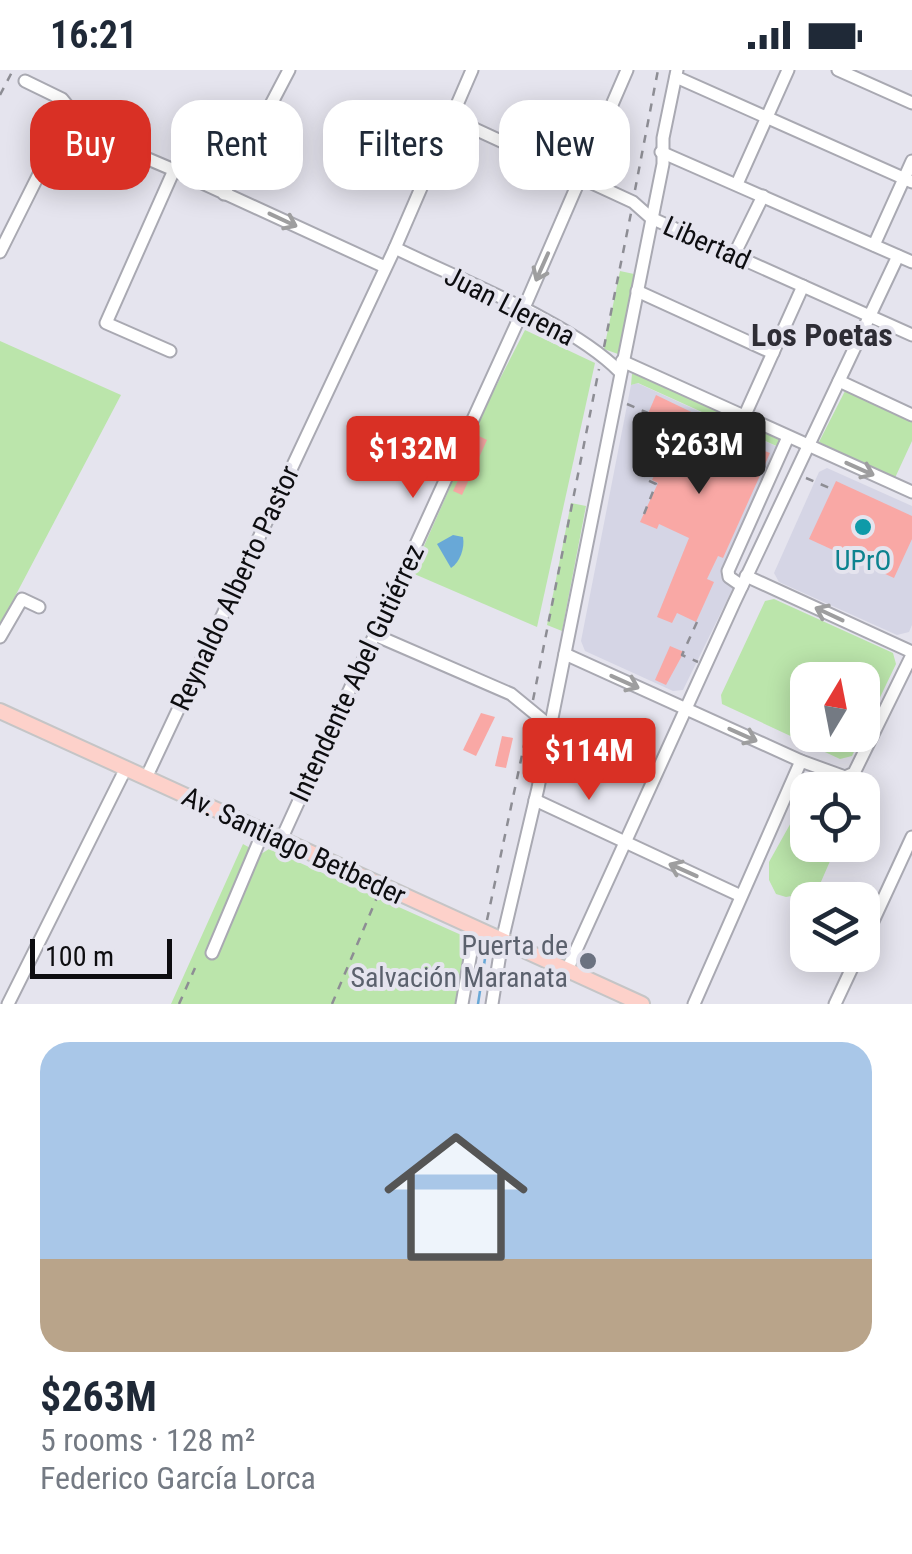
<!DOCTYPE html>
<html lang="en">
<head>
<meta charset="utf-8">
<style>
	:root { --surface:#fff; --page:#f2f2f3; --text:#1f2937; --muted:#747a83; --accent:#d93025 }
	body { margin:0; font-family:"Roboto Condensed",sans-serif; background:var(--page); color:var(--text); height:100vh; display:flex; flex-direction:column; font-size:38px; white-space:nowrap }
	* { box-sizing:border-box; margin:0 }
	p { font-size:32px; color:var(--muted) }
	.icon { flex:none; width:55px; height:55px; fill:none; stroke:currentColor; stroke-width:2; stroke-linecap:round; stroke-linejoin:round }
	.map { position:relative; height:934px; overflow:hidden }
	.details { display:flex; flex-direction:column; background:var(--surface); flex:1 }
	.details>* { flex:none }
	.banner { position:absolute; left:30px; top:30px; width:852px; height:90px; display:flex; gap:20px }
	.needle { width:65px; rotate:10deg }
	.controls { position:absolute; left:790px; top:592px; display:grid; gap:20px }
	.controls a { display:grid; place-items:center; width:90px; height:90px; border-radius:20px; background:var(--surface); box-shadow:0 5px 25px #0003; font-size:50px }
	.scale { position:absolute; left:30px; bottom:25px; width:142px; box-sizing:border-box; padding-left:10px; border:5px solid #0d0d10; border-top:0; font-size:28px; line-height:35px; white-space:nowrap; color:#0d0d10; -webkit-text-stroke:8px #e5e4ee; paint-order:stroke }
	.price { position:absolute; translate:-50% -85px; padding:0 22px; border-radius:10px; background:var(--accent); color:#fff; font-size:32px; line-height:65px; filter:drop-shadow(0 2px 5px #0008) }
	.price::after { content:''; position:absolute; left:50%; top:60px; width:30px; height:22px; margin-left:-15px; background:inherit; clip-path:polygon(0 0,100% 0,50% 100%) }
	.price.current { background:#222; color:#fff }
	ul { padding:0; list-style:none }
	li { display:grid; align-content:center; gap:20px; height:530px; padding:0 40px }
	li span { display:grid; place-items:center; height:310px; border-radius:30px; color:#555 }
	li>.icon { margin-inline-start:auto }
	span .icon { width:180px; height:180px; fill:#fffc; stroke-width:1 }
	li b { font-size:42px }
	.tag { padding:0 35px; border-radius:30px; background:var(--surface); box-shadow:0 5px 25px #0003; font-size:35px; line-height:90px }
	.tag.current { background:var(--accent); color:#fff }
	.status { display:flex; justify-content:space-between; align-items:center; height:70px; padding:0 50px; background:var(--surface); direction:ltr }
	.status svg { height:28px; fill:currentColor }
	.map>svg:first-child { display:block }
	.built { fill:#d5d5e5 }
	.green { fill:#bbe5ab }
	.water { fill:#68a8d7 }
	.lines { fill:none; stroke-linecap:round; stroke-linejoin:round }
	.stream { stroke:#68a8d7; stroke-width:2.5 }
	.building { fill:#f9a8a5; fill-rule:evenodd }
	.minor-casing { stroke:#a9a9b2; stroke-width:15 }
	.major-casing { stroke:#c5c5c6; stroke-width:18 }
	.path { stroke:#8d8d94; stroke-width:2.5; stroke-dasharray:8 8; stroke-linecap:butt }
	.minor { stroke:#fff; stroke-width:11 }
	.major { stroke:#fdd1ca; stroke-width:14 }
	.oneway { stroke:#9e9e9f }
	.culture-dot { fill:#0f9aa8; stroke:#e5e4ee; stroke-width:4 }
	.worship-dot { fill:#6b7280; stroke:#e5e4ee; stroke-width:4 }
	.labels { text-anchor:middle; dominant-baseline:central; stroke-width:8; stroke-linejoin:round; paint-order:stroke }
	.street-label { font-size:28px; fill:#0d0d10; stroke:#e5e4ee }
	.culture-label { font-size:28px; fill:#0d838f; stroke:#e5e4ee }
	.worship-label { font-size:28px; fill:#5b616d; stroke:#e5e4ee; text-anchor:end }
	.quarter-label { font-size:32px; font-weight:bold; fill:#2e2d35; stroke:#e5e4ee }
</style>
</head>
<body>
<div class="status"><b>16:21</b><svg viewBox="0 0 49 12"><path d="M0 12V9h3v3zM5 12V6h3v6zM10 12V3h3v9zM15 12V0h3v12zM26 1h20v11H26zM47 4h2v5h-2z"/></svg></div>
<div class="map">
<svg width="912" height="934" viewBox="0 0 912 934">
	<rect width="100%" height="100%" fill="#e5e4ee"/>
	<g class="built">
		<path d="M 637,313 L 780,378 L 725,509 L 733,518 L 683,620 L 673,621 L 585,581 L 581,571 L 631,315 Z"/>
		<path d="M 827,398 L 912,436 L 912,555 L 909,562 L 897,565 L 779,512 L 774,503 L 819,402 Z"/>
	</g>
	<g class="green">
		<path d="M 620,201 L 634,204 L 618,284 L 604,279 Z"/>
		<path d="M 525,260 L 595,293 L 537,557 L 412,503 L 487,334 Z"/>
		<path d="M 0,271 L 121,325 L 0,555 Z"/>
		<path d="M 636,303 L 787,370 L 783,379 L 638,313 L 631,315 L 632,304 Z"/>
		<path d="M 846,319 L 912,349 L 912,371 L 894,410 L 819,372 Z"/>
		<path d="M 571,433 L 586,436 L 562,561 L 547,555 Z"/>
		<path d="M 774,529 L 893,583 L 896,594 L 862,665 L 862,610 L 808,610 L 808,665 L 862,665 L 852,686 L 840,689 L 722,634 L 721,625 L 765,531 Z"/>
		<path d="M 807,734 L 808,775 L 837,775 L 817,821 L 786,827 L 776,824 L 769,810 L 769,792 L 793,749 L 803,743 Z"/>
		<path d="M 243,774 L 261,784 L 269,779 L 468,868 L 456,934 L 171,934 Z"/>
	</g>
	<path class="water" d="M 453,465 L 463,467 C 465,478 460,492 451,498 L 437,474 Z"/>
	<g class="lines">
		<path class="stream" d="M 478,934 L 486,882"/>
	</g>
	<g class="building">
		<path d="M 656,325 L 764,377 L 762,380 L 770,383 L 723,488 L 718,486 L 707,509 L 714,512 L 696,552 L 677,543 L 672,553 L 657,547 L 689,468 L 659,454 L 657,459 L 640,452 L 658,413 L 652,410 L 662,389 L 654,386 L 665,363 L 644,353 ZM 699,375 L 727,388 L 720,404 L 692,391 Z"/>
		<path d="M 479,366 L 487,370 L 462,425 L 453,421 Z"/>
		<path d="M 836,411 L 912,446 L 912,469 L 894,508 L 809,469 Z"/>
		<path d="M 670,576 L 684,582 L 666,615 L 655,610 Z"/>
		<path d="M 481,643 L 495,647 L 476,686 L 463,680 Z"/>
		<path d="M 502,666 L 513,668 L 506,698 L 495,696 Z"/>
	</g>
	<g class="lines">
		<defs>
			<g id="minor">
				<path d="M 838,0 L 912,33"/>
				<path d="M 676,7 L 912,112"/>
				<path d="M 451,48 L 633,132 L 651,148 L 912,265"/>
				<path d="M 66,54 L 174,100 L 385,197"/>
				<path d="M 661,82 L 912,192"/>
				<path d="M 737,114 L 788,0"/>
				<path d="M 224,124 L 289,0"/>
				<path d="M 874,175 L 912,91"/>
				<path d="M 395,178 C 460,210 571,252 620,302"/>
				<path d="M 0,182 L 71,40 L 62,29 L 25,11"/>
				<path d="M 734,185 L 763,126"/>
				<path d="M 637,221 L 773,283"/>
				<path d="M 170,281 L 106,253 L 174,100"/>
				<path d="M 622,291 L 912,422"/>
				<path d="M 839,311 L 912,345"/>
				<path d="M 744,347 L 803,216"/>
				<path d="M 746,506 L 912,582"/>
				<path d="M 742,516 L 729,507 L 728,501 L 788,367"/>
				<path d="M 375,565 L 511,624 L 550,656"/>
				<path d="M 0,567 L 22,529 L 39,537"/>
				<path d="M 565,584 L 801,691 L 845,707 L 854,703 L 912,585"/>
				<path d="M 146,708 L 395,178 L 472,0"/>
				<path d="M 535,730 L 741,826"/>
				<path d="M 281,770 L 527,231 L 627,0"/>
				<path d="M 862,875 L 912,767"/>
				<path d="M 212,883 L 263,762"/>
				<path d="M 567,900 L 734,533 L 898,186"/>
				<path d="M 8,934 L 126,698"/>
				<path d="M 462,934 L 475,859"/>
				<path d="M 492,934 L 502,871 L 538,718 L 663,94 L 663,68 L 677,0"/>
				<path d="M 694,934 L 801,691"/>
				<path d="M 835,934 L 858,885"/>
			</g>
			<path id="major" d="M 0,641 L 642,934"/>
		</defs>
		<use href="#minor" class="minor-casing"/>
		<use href="#major" class="major-casing"/>
		<g class="path">
			<path d="M 0,25 L 13,0"/>
			<path d="M 635,120 L 658,0"/>
			<path d="M 604,277 L 631,143"/>
			<path d="M 627,334 L 648,343"/>
			<path d="M 806,408 L 832,419"/>
			<path d="M 644,444 L 656,414 L 643,408 L 664,360 L 692,373"/>
			<path d="M 697,552 L 682,585 L 698,592"/>
			<path d="M 533,630 L 599,299"/>
			<path d="M 487,850 L 529,652"/>
			<path d="M 179,934 L 195,898"/>
			<path d="M 332,934 L 378,825"/>
		</g>
		<use href="#minor" class="minor"/>
		<use href="#major" class="major"/>
	</g>
	<defs><path id="oneway-shaft" d="M-6 0H5M1.5-3L5.5 0L1.5 3" fill="none" stroke-width="1.6" stroke-linecap="round" stroke-linejoin="round" transform="scale(2.5)"/></defs>
	<g class="oneway">
		<use href="#oneway-shaft" transform="translate(283 150) rotate(25)"/>
		<use href="#oneway-shaft" transform="translate(542 197) rotate(114)"/>
		<use href="#oneway-shaft" transform="translate(860 399) rotate(24)"/>
		<use href="#oneway-shaft" transform="translate(829 544) rotate(-155)"/>
		<use href="#oneway-shaft" transform="translate(625 612) rotate(24)"/>
		<use href="#oneway-shaft" transform="translate(743 665) rotate(24)"/>
		<use href="#oneway-shaft" transform="translate(683 800) rotate(-156)"/>
	</g>
	<circle class="culture-dot" cx="863" cy="457" r="10"/>
	<circle class="worship-dot" cx="588" cy="891" r="10"/>
	<g class="labels">
		<g class="street-label">
			<text transform="translate(707 173) rotate(24)">Libertad</text>
			<text transform="translate(510 236) rotate(27)">Juan Llerena</text>
			<text transform="translate(235 518) rotate(-65)">Reynaldo Alberto Pastor</text>
			<text transform="translate(357 603) rotate(-65)">Intendente Abel Gutiérrez</text>
			<text transform="translate(294 776) rotate(25)">Av. Santiago Betbeder</text>
		</g>
		<g class="culture-label">
			<text x="863" y="490">UPrO</text>
		</g>
		<g class="worship-label">
			<text x="568" y="875">Puerta de<tspan x="568" dy="32">Salvación Maranata</tspan></text>
		</g>
		<g class="quarter-label">
			<text x="822" y="265">Los Poetas</text>
		</g>
	</g>
</svg>
<div class="controls">
<a><svg class="needle" viewBox="-14 -14 28 28"><path d="M0-13l5 13h-10z" fill="#e53935"/><path d="M0 13l5-13h-10z" fill="#747a83"/></svg></a>
<a><svg class="icon" aria-label="locate" viewBox="0 0 24 24"><circle cx="12" cy="12" r="6"/><path d="M12 2v4M12 18v4M2 12h4M18 12h4"/></svg></a>
<a><svg class="icon" aria-label="layers" viewBox="0 0 24 24"><path d="M12 4l9 5-9 5-9-5zM3 14l9 5 9-5"/></svg></a>
</div>
<div class="scale">100 m</div>
<b class="price current" style="left:699px;top:427px">$263M</b>
<b class="price" style="left:413px;top:431px">$132M</b>
<b class="price" style="left:589px;top:733px">$114M</b>
<div class="banner">
<a class="tag current">Buy</a>
<a class="tag">Rent</a>
<a class="tag">Filters</a>
<a class="tag">New</a>
</div>
</div>
<section class="details">
<ul>
<li><span style="background:linear-gradient(#a9c7e8 70%,#b9a48a 0)"><svg class="icon" aria-label="home" viewBox="0 0 24 24"><path d="M3 11l9-7 9 7M6 9v11h12V9"/></svg></span><div><b>$263M</b><p>5 rooms · 128 m²</p><p>Federico García Lorca</p></div></li>
</ul>
</section>
</body>
</html>
